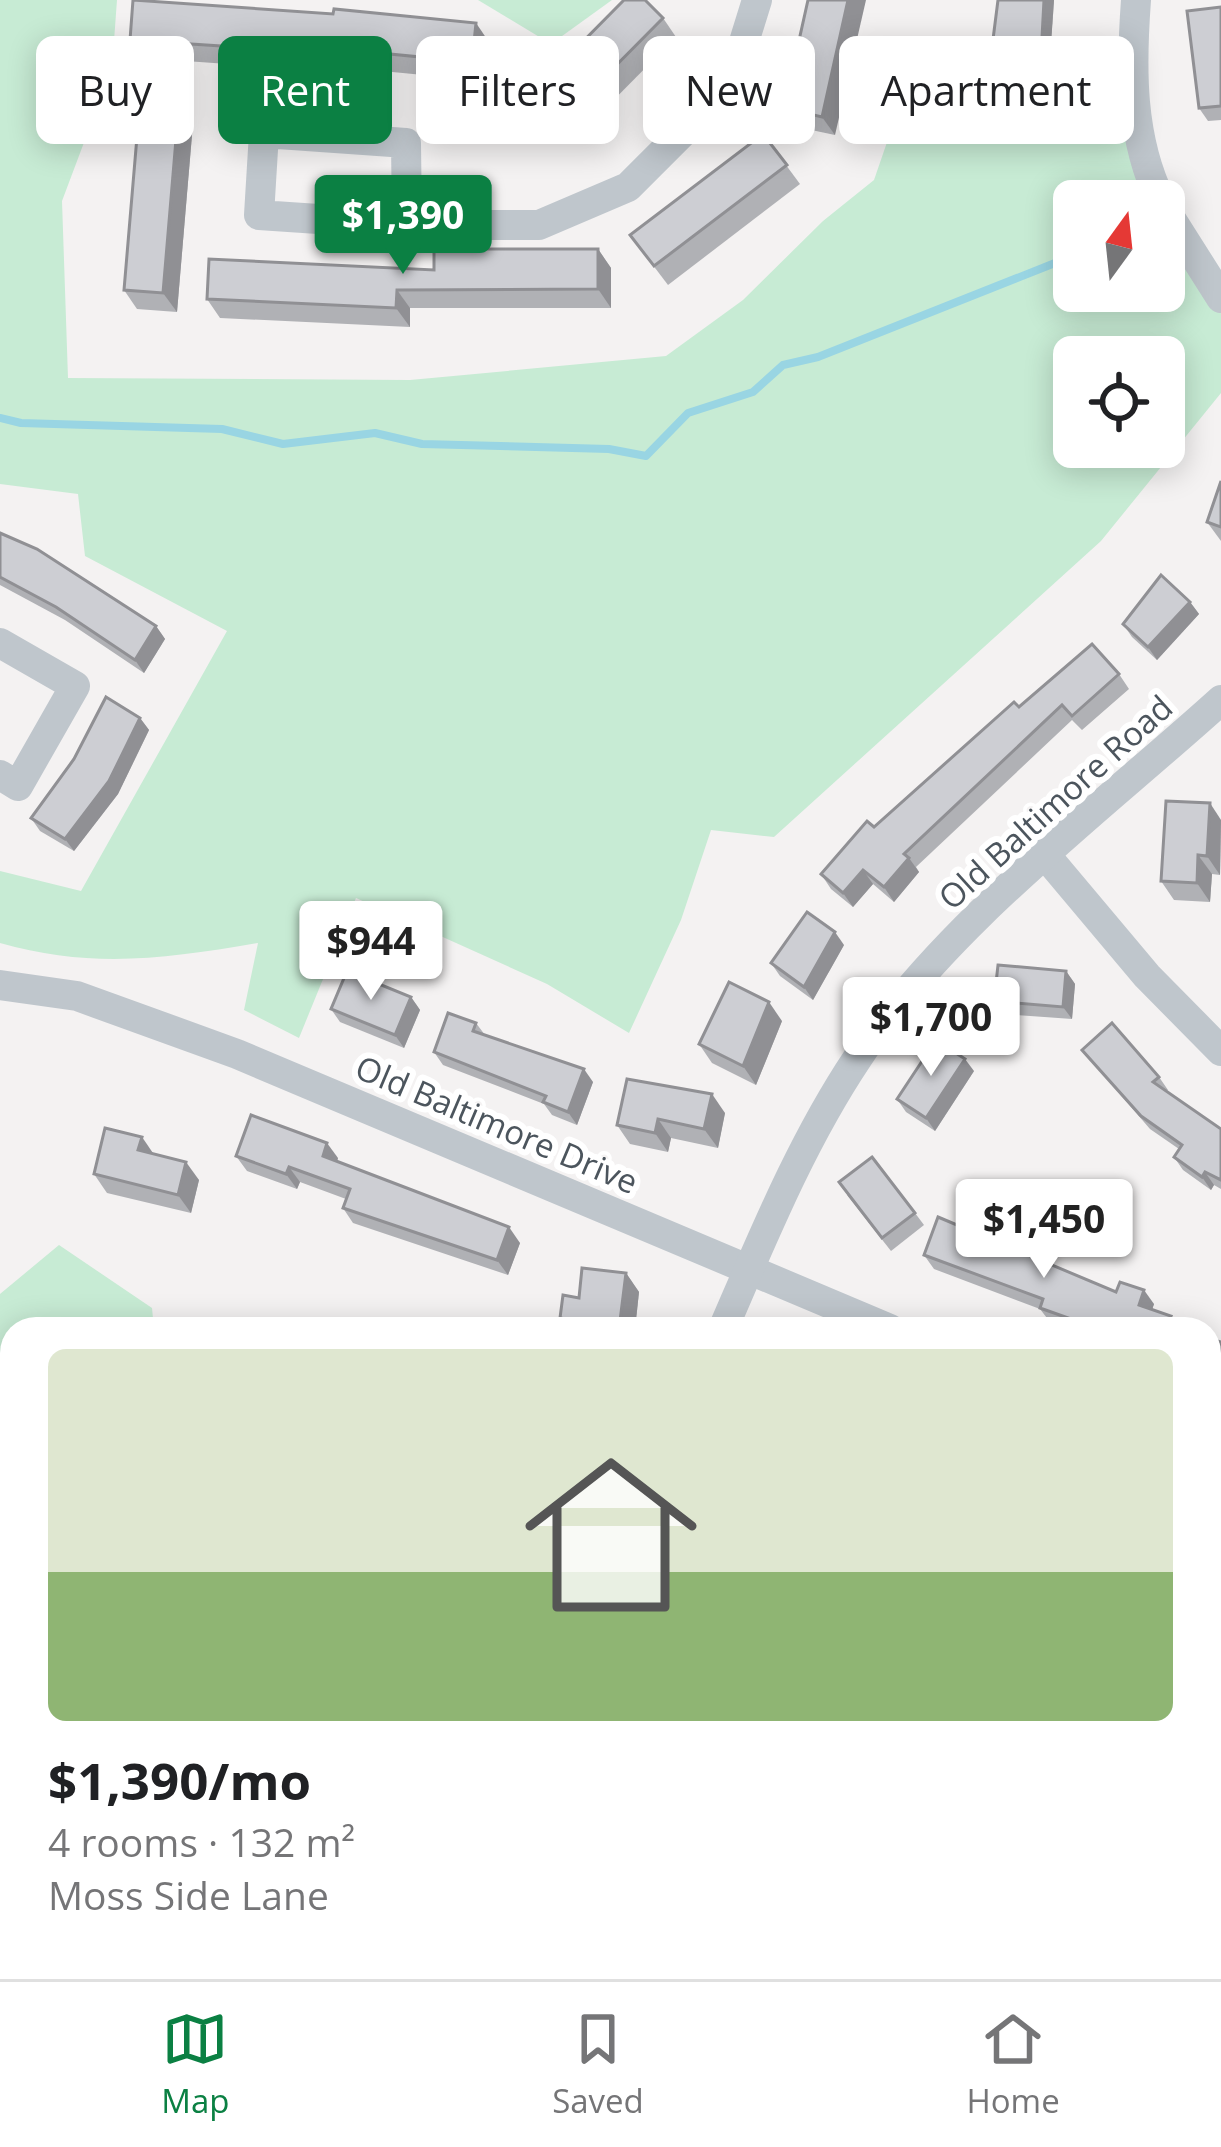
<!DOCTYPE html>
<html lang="en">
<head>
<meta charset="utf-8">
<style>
	:root { --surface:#fff; --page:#f6f6f6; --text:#202124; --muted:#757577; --line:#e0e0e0; --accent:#0b8043 }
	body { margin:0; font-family:"Open Sans",sans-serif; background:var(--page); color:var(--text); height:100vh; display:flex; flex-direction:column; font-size:45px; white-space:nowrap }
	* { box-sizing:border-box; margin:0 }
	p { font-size:39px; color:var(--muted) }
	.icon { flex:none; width:66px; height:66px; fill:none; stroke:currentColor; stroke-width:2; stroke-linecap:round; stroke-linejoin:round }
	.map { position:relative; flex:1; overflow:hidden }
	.details { position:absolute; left:0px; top:1317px; width:1221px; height:663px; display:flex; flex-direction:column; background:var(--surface); border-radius:36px 36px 0 0; box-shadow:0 6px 30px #0003 }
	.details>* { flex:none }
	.guide { position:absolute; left:36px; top:36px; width:1149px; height:108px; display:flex; gap:24px }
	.needle { width:78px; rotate:15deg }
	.buttons { position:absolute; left:1053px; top:180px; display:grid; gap:24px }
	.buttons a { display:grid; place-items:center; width:132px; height:132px; border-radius:18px; background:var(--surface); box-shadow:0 6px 30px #0003; font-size:60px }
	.price { position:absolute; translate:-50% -102px; padding:0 27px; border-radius:12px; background:#fff; color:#222; font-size:39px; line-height:78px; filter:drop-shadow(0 3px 6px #0008) }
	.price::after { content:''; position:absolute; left:50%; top:72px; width:36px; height:27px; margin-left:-18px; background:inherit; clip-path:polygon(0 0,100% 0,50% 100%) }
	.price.on { background:var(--accent); color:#fff }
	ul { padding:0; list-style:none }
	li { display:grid; align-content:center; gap:24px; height:636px; padding:0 48px }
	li+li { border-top:3px solid var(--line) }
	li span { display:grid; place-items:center; height:372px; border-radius:18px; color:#555 }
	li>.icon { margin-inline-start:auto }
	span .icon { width:216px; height:216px; fill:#fffc; stroke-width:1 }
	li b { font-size:51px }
	.chip { padding:0 42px; border-radius:18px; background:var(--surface); box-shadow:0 6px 30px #0003; font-size:42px; line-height:108px }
	.chip.on { background:var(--accent); color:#fff }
	.tab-bar { display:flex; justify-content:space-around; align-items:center; height:168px; border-top:3px solid var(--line); background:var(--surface); font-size:33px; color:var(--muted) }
	.tab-bar a { display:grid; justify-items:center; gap:6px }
	.tab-bar .on { color:var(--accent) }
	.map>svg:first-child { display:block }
	.green { fill:#c7ebd4; fill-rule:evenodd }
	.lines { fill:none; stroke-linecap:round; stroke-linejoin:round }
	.stream { stroke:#99d5e3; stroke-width:8 }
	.minor { stroke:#bfc6cc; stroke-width:30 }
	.wall { fill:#b0b1b5 }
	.shaded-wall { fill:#909094 }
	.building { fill:#cdced3; stroke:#909094; stroke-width:3 }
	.labels { text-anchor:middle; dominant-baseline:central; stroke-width:12; stroke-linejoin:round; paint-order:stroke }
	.street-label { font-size:33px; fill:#4c555d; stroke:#fff }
</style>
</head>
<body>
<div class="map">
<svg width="1221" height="1979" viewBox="0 0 1221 1979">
	<rect width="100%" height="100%" fill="#f4f2f2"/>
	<g class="green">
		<path d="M 0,0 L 117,0 L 112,68 L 62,201 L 68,378 L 410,380 L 666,356 L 743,300 L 823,221 L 874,180 L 895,119 L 1135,104 L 1161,201 L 1074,201 L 1074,291 L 1164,291 L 1164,208 L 1221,298 L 1221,393 L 1101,541 L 774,837 L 711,830 L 681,920 L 629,1033 L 547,984 L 356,898 L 299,1038 L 244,1010 L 258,943 C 165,959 91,969 0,943 L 0,871 L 81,891 L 227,631 L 85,556 L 78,494 L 0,484 ZM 1074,357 L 1164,357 L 1164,447 L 1074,447 Z"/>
		<path d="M 478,0 L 612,0 L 551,44 Z"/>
		<path d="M 59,1245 L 152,1308 L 154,1329 L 12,1329 L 12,1968 L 55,1968 L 54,1979 L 0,1979 L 0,1294 Z"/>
		<path d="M 1209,1766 L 1221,1770 L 1221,1979 L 1210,1979 L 1205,1968 Z"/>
		<path d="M 199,1968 L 609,1968 L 623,1979 L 200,1979 Z"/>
	</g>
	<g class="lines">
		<g class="stream">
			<path d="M 0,418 L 21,423 L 222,429 L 283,444 L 375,433 L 422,444 L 609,449 L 646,456 L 688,413 L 753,392 L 783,365 L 818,357 L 1060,261"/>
			<path d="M 0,1913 L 12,1913"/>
		</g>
		<g class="minor">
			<path d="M 1136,0 C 1131,68 1130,138 1161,201"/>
			<path d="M 1164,208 L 1221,298"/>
			<path d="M 407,225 L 406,143 L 264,133 L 259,215 L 407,225 L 539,225 L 628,187 L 731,84 L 757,0"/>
			<path d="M 0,643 L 75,686 L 18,786 L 0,775"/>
			<path d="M 1047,857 L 1147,976 L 1221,1051"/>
			<path d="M 0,985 L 77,996 L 237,1054 L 890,1329"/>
			<path d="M 723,1329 C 763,1237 801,1143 857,1059 C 943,926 1103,807 1221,700"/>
			<path d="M 1209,1465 L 1221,1470"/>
			<path d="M 1040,1968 L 1061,1979"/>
			<path d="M 93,1979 L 97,1968"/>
		</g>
	</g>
	<g class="wall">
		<path d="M 808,0 L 835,135 L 797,127 L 784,108 Z"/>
		<path d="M 998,0 L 1054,0 L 1048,87 L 998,84 L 989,71 Z"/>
		<path d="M 1221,7 L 1221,120 L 1208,121 L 1199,108 Z"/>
		<path d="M 663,18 L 676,37 L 576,138 L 547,110 L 534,91 Z"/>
		<path d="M 130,40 L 489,42 L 485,81 L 310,64 L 310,70 L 143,58 Z"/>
		<path d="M 193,123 L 177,312 L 137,309 L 124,290 Z"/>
		<path d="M 763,134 L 800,184 L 668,285 L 630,235 Z"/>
		<path d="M 598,249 L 611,268 L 611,308 L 410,308 L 410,327 L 220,318 L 207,299 Z"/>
		<path d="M 1221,481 L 1221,541 L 1207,522 Z"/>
		<path d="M 0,533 L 156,626 L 165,639 L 144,673 L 65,620 L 0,585 Z"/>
		<path d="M 1190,602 L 1199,614 L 1157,660 L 1132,637 L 1123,624 Z"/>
		<path d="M 1119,674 L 1129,689 L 1082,730 L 1072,720 L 916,867 L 919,872 L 894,902 L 873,884 L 853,907 L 831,889 L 821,874 L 874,827 L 1019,707 Z"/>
		<path d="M 140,718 L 149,730 L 118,794 L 74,851 L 40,831 L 31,818 Z"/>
		<path d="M 1221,820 L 1220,875 L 1212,874 L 1210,902 L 1174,900 L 1161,881 Z"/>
		<path d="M 844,945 L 813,1000 L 780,976 L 771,963 Z"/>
		<path d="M 1066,971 L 1075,984 L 1072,1019 L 1003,1014 L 994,1001 Z"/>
		<path d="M 411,997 L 420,1010 L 404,1048 L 340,1022 L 331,1009 Z"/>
		<path d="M 782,1021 L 756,1085 L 712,1063 L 699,1044 Z"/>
		<path d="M 476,1023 L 485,1035 L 593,1082 L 577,1125 L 552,1115 L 544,1104 L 443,1065 L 434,1052 Z"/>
		<path d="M 1082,1050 L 1159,1077 L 1168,1090 L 1166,1091 L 1221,1129 L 1221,1189 L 1214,1185 L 1211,1190 L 1183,1170 L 1174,1157 L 1179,1149 L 1150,1129 Z"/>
		<path d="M 974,1071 L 935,1131 L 906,1112 L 897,1099 Z"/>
		<path d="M 627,1079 L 725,1113 L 718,1148 L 671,1138 L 668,1152 L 630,1144 L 617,1125 Z"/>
		<path d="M 154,1154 L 199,1180 L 191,1213 L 107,1193 L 94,1174 Z"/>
		<path d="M 236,1156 L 338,1158 L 337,1162 L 520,1243 L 508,1275 L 353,1223 L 343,1208 L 346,1199 L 300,1182 L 297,1189 L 247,1171 Z"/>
		<path d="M 847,1195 L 915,1213 L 924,1225 L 891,1251 Z"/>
		<path d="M 924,1255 L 1116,1292 L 1154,1304 L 1152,1309 L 1177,1326 L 1186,1329 L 1069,1329 L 1050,1322 L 1040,1309 L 934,1269 Z"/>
		<path d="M 626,1273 L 639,1292 L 635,1329 L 567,1329 L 560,1318 L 579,1298 Z"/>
		<path d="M 1209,1338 L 1221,1342 L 1221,1398 L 1209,1394 Z"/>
		<path d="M 1209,1535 L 1221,1539 L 1221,1584 L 1211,1580 L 1209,1585 Z"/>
		<path d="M 823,1968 L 932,1968 L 957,1979 L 855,1979 Z"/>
	</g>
	<g class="shaded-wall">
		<path d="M 848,0 L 866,0 L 835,135 L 822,117 Z"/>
		<path d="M 1044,0 L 1054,0 L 1048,87 L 1040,75 Z"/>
		<path d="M 476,23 L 489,42 L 485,81 L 472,62 Z"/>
		<path d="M 297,45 L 310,64 L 310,70 L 296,51 Z"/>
		<path d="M 179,104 L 193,123 L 177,312 L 163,293 Z"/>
		<path d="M 598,249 L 611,268 L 611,308 L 598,289 Z"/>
		<path d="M 397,290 L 410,308 L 410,327 L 396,308 Z"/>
		<path d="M 1190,602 L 1199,614 L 1157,660 L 1148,647 Z"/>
		<path d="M 156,626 L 165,639 L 144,673 L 135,660 Z"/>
		<path d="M 140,718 L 149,730 L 118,794 L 74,851 L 65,839 Z"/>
		<path d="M 1210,803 L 1221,820 L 1220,875 L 1207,856 Z"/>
		<path d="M 1198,855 L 1212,874 L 1210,902 L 1197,883 Z"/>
		<path d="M 909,858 L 919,872 L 894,902 L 884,887 Z"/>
		<path d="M 863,870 L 873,884 L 853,907 L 843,893 Z"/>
		<path d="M 835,932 L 844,945 L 813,1000 L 804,987 Z"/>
		<path d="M 1066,971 L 1075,984 L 1072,1019 L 1063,1007 Z"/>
		<path d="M 411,997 L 420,1010 L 404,1048 L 395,1035 Z"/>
		<path d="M 769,1002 L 782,1021 L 756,1085 L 743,1066 Z"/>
		<path d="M 965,1059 L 974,1071 L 935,1131 L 926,1118 Z"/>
		<path d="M 584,1069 L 593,1082 L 577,1125 L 568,1112 Z"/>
		<path d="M 712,1094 L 725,1113 L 718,1148 L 704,1129 Z"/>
		<path d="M 658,1119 L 671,1138 L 668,1152 L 655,1133 Z"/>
		<path d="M 142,1137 L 155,1156 L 138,1150 Z"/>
		<path d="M 327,1143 L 338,1158 L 333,1171 L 323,1156 Z"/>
		<path d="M 186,1162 L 199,1180 L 191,1213 L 178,1195 Z"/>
		<path d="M 289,1167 L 300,1182 L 297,1189 L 286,1174 Z"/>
		<path d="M 1205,1172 L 1214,1185 L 1211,1190 L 1202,1177 Z"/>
		<path d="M 509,1227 L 520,1243 L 508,1275 L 497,1260 Z"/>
		<path d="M 626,1273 L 639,1292 L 635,1329 L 619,1329 Z"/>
		<path d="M 1144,1290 L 1154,1304 L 1149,1319 L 1139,1305 Z"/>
	</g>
	<g class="building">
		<path d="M 133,0 L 333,14 L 334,9 L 476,23 L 472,62 L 297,45 L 296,51 L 130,40 Z"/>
		<path d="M 624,0 L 645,0 L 663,18 L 563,119 L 534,91 Z"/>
		<path d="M 808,0 L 848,0 L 822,117 L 784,108 Z"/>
		<path d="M 998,0 L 1044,0 L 1040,75 L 989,71 Z"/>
		<path d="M 1221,7 L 1221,106 L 1199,108 L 1187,11 Z"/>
		<path d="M 140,101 L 179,104 L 163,293 L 124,290 Z"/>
		<path d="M 763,134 L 787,165 L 654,266 L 630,235 Z"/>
		<path d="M 434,249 L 598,249 L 598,289 L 397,290 L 396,308 L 207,299 L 209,259 L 434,270 Z"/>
		<path d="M 1221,481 L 1221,527 L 1207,522 Z"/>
		<path d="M 0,533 L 37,549 L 156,626 L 135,660 L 56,607 L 0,577 Z"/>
		<path d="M 1161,575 L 1190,602 L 1148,647 L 1123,624 Z"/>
		<path d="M 1092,644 L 1119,674 L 1072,716 L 1062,705 L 904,854 L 909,858 L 884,887 L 863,870 L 843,893 L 821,874 L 867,821 L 874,827 L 1014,702 L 1019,707 Z"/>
		<path d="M 106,697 L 140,718 L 109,781 L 65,839 L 31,818 L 74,759 Z"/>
		<path d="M 1166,801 L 1210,803 L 1207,856 L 1198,855 L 1197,883 L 1161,881 Z"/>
		<path d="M 807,912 L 835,932 L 804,987 L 771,963 Z"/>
		<path d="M 998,965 L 1066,971 L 1063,1007 L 994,1001 Z"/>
		<path d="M 347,971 L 411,997 L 395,1035 L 331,1009 Z"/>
		<path d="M 729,982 L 769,1002 L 743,1066 L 699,1044 Z"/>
		<path d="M 448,1013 L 476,1023 L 473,1031 L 584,1069 L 568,1112 L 543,1102 L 546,1096 L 434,1052 Z"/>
		<path d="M 1112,1023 L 1159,1077 L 1153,1082 L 1221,1129 L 1221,1180 L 1205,1172 L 1202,1177 L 1174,1157 L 1182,1145 L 1141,1116 L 1082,1050 Z"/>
		<path d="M 936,1040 L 965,1059 L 926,1118 L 897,1099 Z"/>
		<path d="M 627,1079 L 712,1094 L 704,1129 L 658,1119 L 655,1133 L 617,1125 Z"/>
		<path d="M 251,1115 L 327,1143 L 323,1156 L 509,1227 L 497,1260 L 343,1208 L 350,1189 L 289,1167 L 286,1174 L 236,1156 Z"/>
		<path d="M 105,1128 L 142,1137 L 138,1150 L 186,1162 L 178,1195 L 94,1174 Z"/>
		<path d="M 872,1157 L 915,1213 L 882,1238 L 839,1182 Z"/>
		<path d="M 938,1217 L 1116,1292 L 1120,1282 L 1144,1290 L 1139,1305 L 1171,1316 L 1168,1322 L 1186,1329 L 1099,1329 L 1040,1308 L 1043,1299 L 924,1255 Z"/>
		<path d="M 582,1268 L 626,1273 L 619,1329 L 586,1329 L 587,1322 L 560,1318 L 563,1295 L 579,1298 Z"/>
		<path d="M 1209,1338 L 1221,1342 L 1221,1387 L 1209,1383 Z"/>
		<path d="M 1209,1535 L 1221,1539 L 1221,1570 L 1219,1574 L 1209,1570 Z"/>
		<path d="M 854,1968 L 932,1968 L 957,1979 L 865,1979 L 859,1977 L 862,1971 Z"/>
	</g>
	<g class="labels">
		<g class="street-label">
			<text transform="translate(1055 802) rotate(-42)">Old Baltimore Road</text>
			<text transform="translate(497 1124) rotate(23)">Old Baltimore Drive</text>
		</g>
	</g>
</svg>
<div class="buttons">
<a><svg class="needle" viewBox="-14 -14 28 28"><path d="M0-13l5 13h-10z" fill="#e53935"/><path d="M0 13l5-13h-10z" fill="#757577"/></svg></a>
<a><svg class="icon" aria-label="locate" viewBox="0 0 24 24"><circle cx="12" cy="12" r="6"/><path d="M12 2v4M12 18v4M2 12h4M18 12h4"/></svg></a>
</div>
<b class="price on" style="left:403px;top:277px">$1,390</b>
<b class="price" style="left:371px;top:1003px">$944</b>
<b class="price" style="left:931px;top:1079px">$1,700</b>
<b class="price" style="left:1044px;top:1281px">$1,450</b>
<div class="guide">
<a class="chip">Buy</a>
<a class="chip on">Rent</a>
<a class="chip">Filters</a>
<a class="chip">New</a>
<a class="chip">Apartment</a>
</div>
<section class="details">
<ul>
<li><span style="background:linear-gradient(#dfe7d0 60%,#8fb573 0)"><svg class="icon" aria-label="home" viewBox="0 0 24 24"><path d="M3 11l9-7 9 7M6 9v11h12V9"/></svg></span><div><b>$1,390/mo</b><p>4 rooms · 132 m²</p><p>Moss Side Lane</p></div></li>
</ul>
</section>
</div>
<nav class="tab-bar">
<a class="on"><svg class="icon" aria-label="map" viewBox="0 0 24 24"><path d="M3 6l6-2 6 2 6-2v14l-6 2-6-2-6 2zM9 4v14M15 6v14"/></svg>Map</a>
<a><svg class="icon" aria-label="saved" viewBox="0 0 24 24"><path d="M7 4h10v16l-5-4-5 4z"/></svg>Saved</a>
<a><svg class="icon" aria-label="home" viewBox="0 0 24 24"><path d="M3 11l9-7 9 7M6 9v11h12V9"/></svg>Home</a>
</nav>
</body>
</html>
